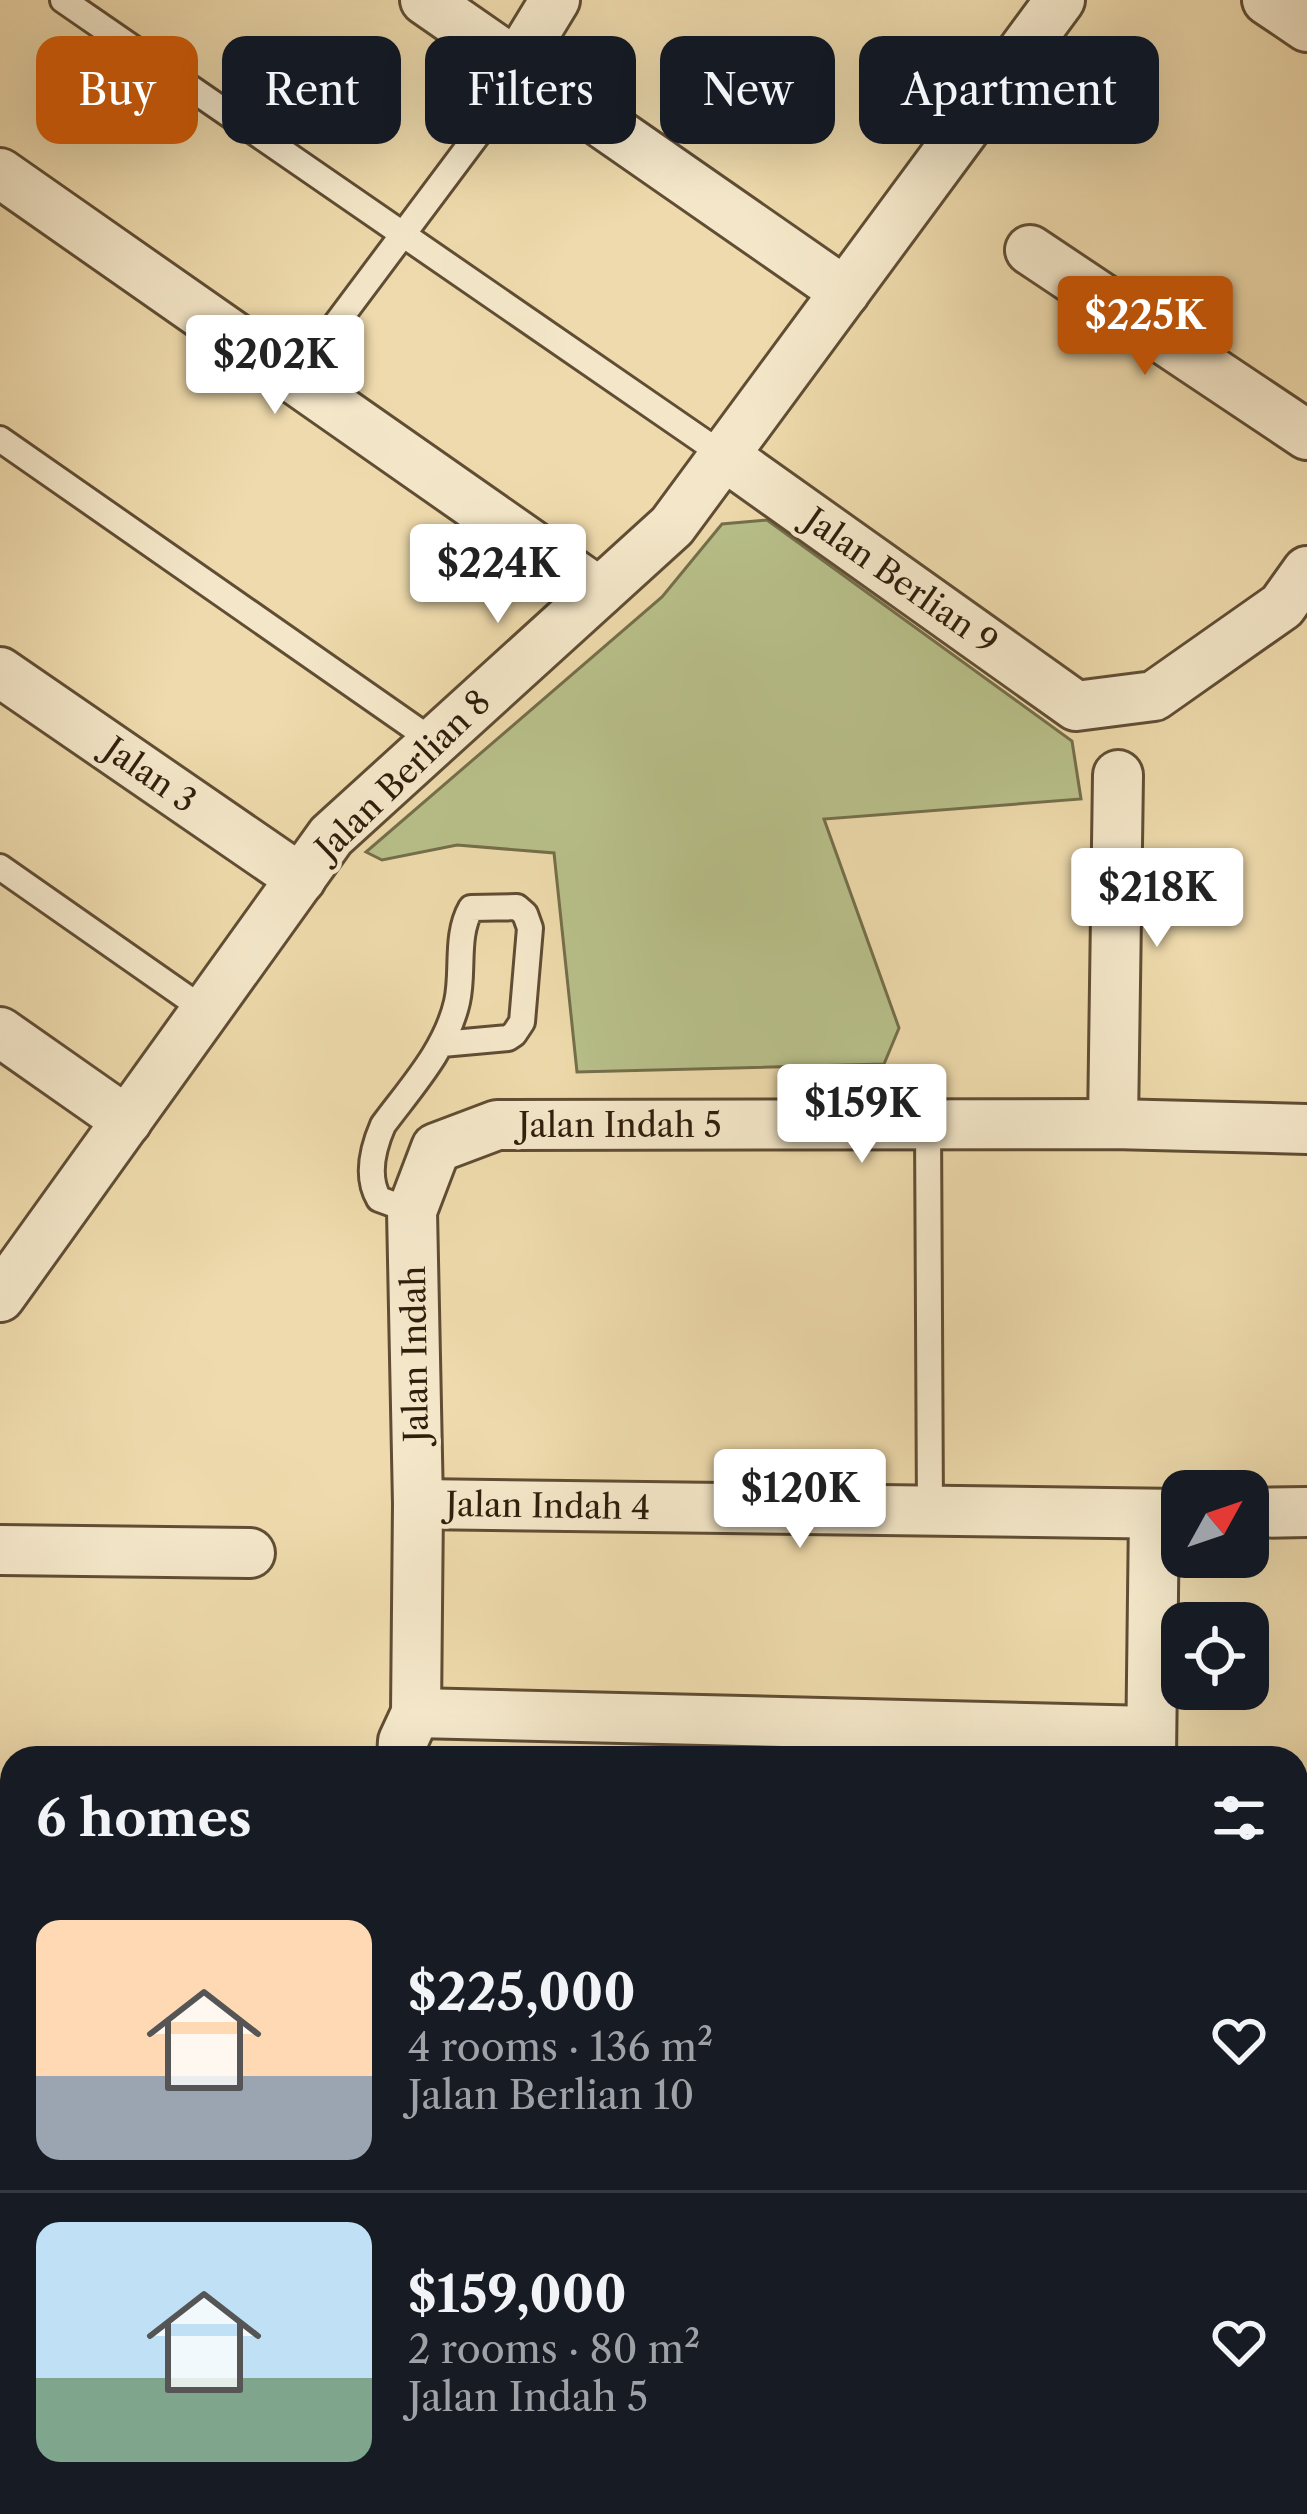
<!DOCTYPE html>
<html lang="en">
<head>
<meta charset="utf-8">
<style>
	:root { --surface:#171b24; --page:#20242c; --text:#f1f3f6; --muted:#9ea1a6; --line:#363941; --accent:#b45309 }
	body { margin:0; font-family:"Libre Caslon Text",serif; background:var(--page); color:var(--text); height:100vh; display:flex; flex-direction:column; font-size:45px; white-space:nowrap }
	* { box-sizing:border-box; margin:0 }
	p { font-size:39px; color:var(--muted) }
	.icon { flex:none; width:66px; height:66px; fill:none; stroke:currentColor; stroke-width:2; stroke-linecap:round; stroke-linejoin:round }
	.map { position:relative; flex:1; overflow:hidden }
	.sheet { position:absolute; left:0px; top:1746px; width:1308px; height:768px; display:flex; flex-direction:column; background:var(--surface); border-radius:36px 36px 0 0; box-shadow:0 12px 48px #0002 }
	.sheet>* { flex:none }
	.banner { position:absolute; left:36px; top:36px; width:1236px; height:108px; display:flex; gap:24px }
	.needle { width:78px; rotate:50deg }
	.controls { position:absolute; left:1161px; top:1470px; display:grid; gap:24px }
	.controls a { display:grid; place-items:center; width:108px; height:108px; border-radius:24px; background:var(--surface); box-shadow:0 12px 48px #0002; font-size:60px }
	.price { position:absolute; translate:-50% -102px; padding:0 27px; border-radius:12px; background:#fff; color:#222; font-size:39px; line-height:78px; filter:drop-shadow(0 3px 6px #0008) }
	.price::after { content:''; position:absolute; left:50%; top:72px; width:36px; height:27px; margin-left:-18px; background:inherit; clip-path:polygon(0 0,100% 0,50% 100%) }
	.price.active { background:var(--accent); color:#fff }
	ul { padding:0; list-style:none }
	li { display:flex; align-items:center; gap:36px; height:300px; padding:0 36px }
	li+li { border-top:3px solid var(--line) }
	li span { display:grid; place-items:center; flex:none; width:336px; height:240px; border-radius:24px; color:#555 }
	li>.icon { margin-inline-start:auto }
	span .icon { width:144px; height:144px; fill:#fffc; stroke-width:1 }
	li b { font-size:51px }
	h2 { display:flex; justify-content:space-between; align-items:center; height:144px; padding:0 36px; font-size:51px }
	.chip { padding:0 42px; border-radius:24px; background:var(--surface); box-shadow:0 12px 48px #0002; font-size:42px; line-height:108px }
	.chip.active { background:var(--accent); color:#fff }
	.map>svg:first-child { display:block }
	.green { fill:#b8c08a; stroke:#746f4b; stroke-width:3 }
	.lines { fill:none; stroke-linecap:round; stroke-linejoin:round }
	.lane-casing { stroke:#604d34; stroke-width:30 }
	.street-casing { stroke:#604d34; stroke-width:54 }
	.secondary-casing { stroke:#301e0c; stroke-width:72 }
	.lane { stroke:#f4e7c9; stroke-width:24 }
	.street { stroke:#f4e7c9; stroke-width:48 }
	.secondary { stroke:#f4e7c9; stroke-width:66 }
	.labels { text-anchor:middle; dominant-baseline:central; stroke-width:9; stroke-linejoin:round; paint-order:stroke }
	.street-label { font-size:33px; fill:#301e0c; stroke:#f4e7c9 }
</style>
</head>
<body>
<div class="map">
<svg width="1307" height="2514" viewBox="0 0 1307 2514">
	<rect width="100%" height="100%" fill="#eedaac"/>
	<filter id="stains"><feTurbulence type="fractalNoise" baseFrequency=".00167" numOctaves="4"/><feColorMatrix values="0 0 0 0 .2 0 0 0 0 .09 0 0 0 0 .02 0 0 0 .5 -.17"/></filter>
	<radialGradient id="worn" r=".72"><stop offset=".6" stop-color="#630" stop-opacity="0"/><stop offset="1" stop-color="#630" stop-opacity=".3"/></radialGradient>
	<g class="green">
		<path d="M 767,520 L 1072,741 L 1081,799 L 824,819 L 899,1028 L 884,1064 L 577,1072 L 554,853 L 457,845 L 382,860 L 366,852 L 662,597 L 722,524 Z"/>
		<path d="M 485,2502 L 841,2502 L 840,2514 L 485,2514 Z"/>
	</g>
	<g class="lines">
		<defs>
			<g id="lane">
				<path d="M 63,0 L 726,457"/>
				<path d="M 294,380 L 505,98 L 516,64"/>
				<path d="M 0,439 L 433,741"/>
				<path d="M 0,867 L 206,1011"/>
				<path d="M 928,1124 L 930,1511"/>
				<path d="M 412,1211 L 379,1199 C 366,1177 373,1148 383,1125 C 411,1087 446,1050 457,1002 C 464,972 455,936 471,908 L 517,907 L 525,914 L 530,928 L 522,1022 L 514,1034 L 508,1038 L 442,1044"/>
				<path d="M 1296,2160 L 1307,2160"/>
				<path d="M 0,2463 L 12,2463"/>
				<path d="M 308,2502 L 308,2514"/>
			</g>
			<g id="street">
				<path d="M 425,0 L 845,292"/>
				<path d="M 1267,0 L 1307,27"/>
				<path d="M 516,64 L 555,0"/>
				<path d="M 0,173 L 599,592"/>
				<path d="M 1030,250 L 1307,435"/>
				<path d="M 726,457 L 1076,706 L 1154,696 L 1282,606 L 1307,571"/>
				<path d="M 0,672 L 301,879"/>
				<path d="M 0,1032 L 127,1121"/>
				<path d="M 1113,1124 L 1118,775"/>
				<path d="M 0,1297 L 331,836 L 672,526 L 1060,0"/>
				<path d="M 418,1504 L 1182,1514"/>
				<path d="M 1248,1513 L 1307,1512"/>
				<path d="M 0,1550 L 250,1553"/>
				<path d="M 416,1713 L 1151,1731"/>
				<path d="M 402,1758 L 403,1741 L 416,1713 L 418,1504 L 412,1211 L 436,1148 L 497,1125 L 1113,1124 L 1307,1129"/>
				<path d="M 1151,1758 L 1154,1514"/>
				<path d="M 0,1953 L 12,1953"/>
				<path d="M 399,2502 L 399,2514"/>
				<path d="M 441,2502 L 441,2514"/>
				<path d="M 883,2514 L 883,2502"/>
				<path d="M 1267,2514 L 1268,2502"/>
			</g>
			<g id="secondary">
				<path d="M 1296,2043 L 1307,2043"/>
				<path d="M 0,2048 L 12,2048"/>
				<path d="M 1296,2096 L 1307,2096"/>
				<path d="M 0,2106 L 12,2106"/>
			</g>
		</defs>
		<use href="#lane" class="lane-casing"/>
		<use href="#street" class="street-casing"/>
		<use href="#secondary" class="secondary-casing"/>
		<use href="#lane" class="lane"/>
		<use href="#street" class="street"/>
		<use href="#secondary" class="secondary"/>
	</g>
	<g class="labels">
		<g class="street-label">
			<text transform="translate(901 581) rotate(35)">Jalan Berlian 9</text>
			<text transform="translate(150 775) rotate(35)">Jalan 3</text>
			<text transform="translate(403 775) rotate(-44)">Jalan Berlian 8</text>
			<text x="620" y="1125">Jalan Indah 5</text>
			<text transform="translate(415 1354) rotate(-91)">Jalan Indah</text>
			<text transform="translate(548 1506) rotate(1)">Jalan Indah 4</text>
		</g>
	</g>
	<rect width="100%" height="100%" filter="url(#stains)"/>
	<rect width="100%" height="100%" fill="url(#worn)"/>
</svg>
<div class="controls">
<a><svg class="needle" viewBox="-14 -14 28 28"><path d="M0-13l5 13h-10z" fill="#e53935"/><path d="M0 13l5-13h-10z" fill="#9ea1a6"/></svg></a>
<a><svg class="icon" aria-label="locate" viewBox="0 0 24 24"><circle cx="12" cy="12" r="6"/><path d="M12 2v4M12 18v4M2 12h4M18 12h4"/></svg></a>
</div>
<b class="price active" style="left:1145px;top:378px">$225K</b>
<b class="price" style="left:275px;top:417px">$202K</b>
<b class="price" style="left:498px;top:626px">$224K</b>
<b class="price" style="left:1157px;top:950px">$218K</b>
<b class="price" style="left:862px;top:1166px">$159K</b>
<b class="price" style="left:800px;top:1551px">$120K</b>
<div class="banner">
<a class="chip active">Buy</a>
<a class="chip">Rent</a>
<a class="chip">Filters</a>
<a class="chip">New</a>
<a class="chip">Apartment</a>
</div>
<section class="sheet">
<h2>6 homes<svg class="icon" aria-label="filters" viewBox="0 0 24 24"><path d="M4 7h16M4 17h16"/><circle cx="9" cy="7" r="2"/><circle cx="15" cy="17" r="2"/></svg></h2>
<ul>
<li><span style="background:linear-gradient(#ffd9b3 65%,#9aa5b1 0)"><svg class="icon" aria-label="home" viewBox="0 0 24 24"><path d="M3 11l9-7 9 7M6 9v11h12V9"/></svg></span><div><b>$225,000</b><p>4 rooms · 136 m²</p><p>Jalan Berlian 10</p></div><svg class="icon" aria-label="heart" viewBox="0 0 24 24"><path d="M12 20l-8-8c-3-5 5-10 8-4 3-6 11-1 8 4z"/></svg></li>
<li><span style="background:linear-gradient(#bfe0f5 65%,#7fa58c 0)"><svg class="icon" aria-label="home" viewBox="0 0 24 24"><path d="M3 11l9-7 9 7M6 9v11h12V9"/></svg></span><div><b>$159,000</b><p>2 rooms · 80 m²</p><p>Jalan Indah 5</p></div><svg class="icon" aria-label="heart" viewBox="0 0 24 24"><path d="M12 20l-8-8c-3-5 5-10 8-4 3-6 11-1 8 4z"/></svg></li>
</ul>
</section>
</div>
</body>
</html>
